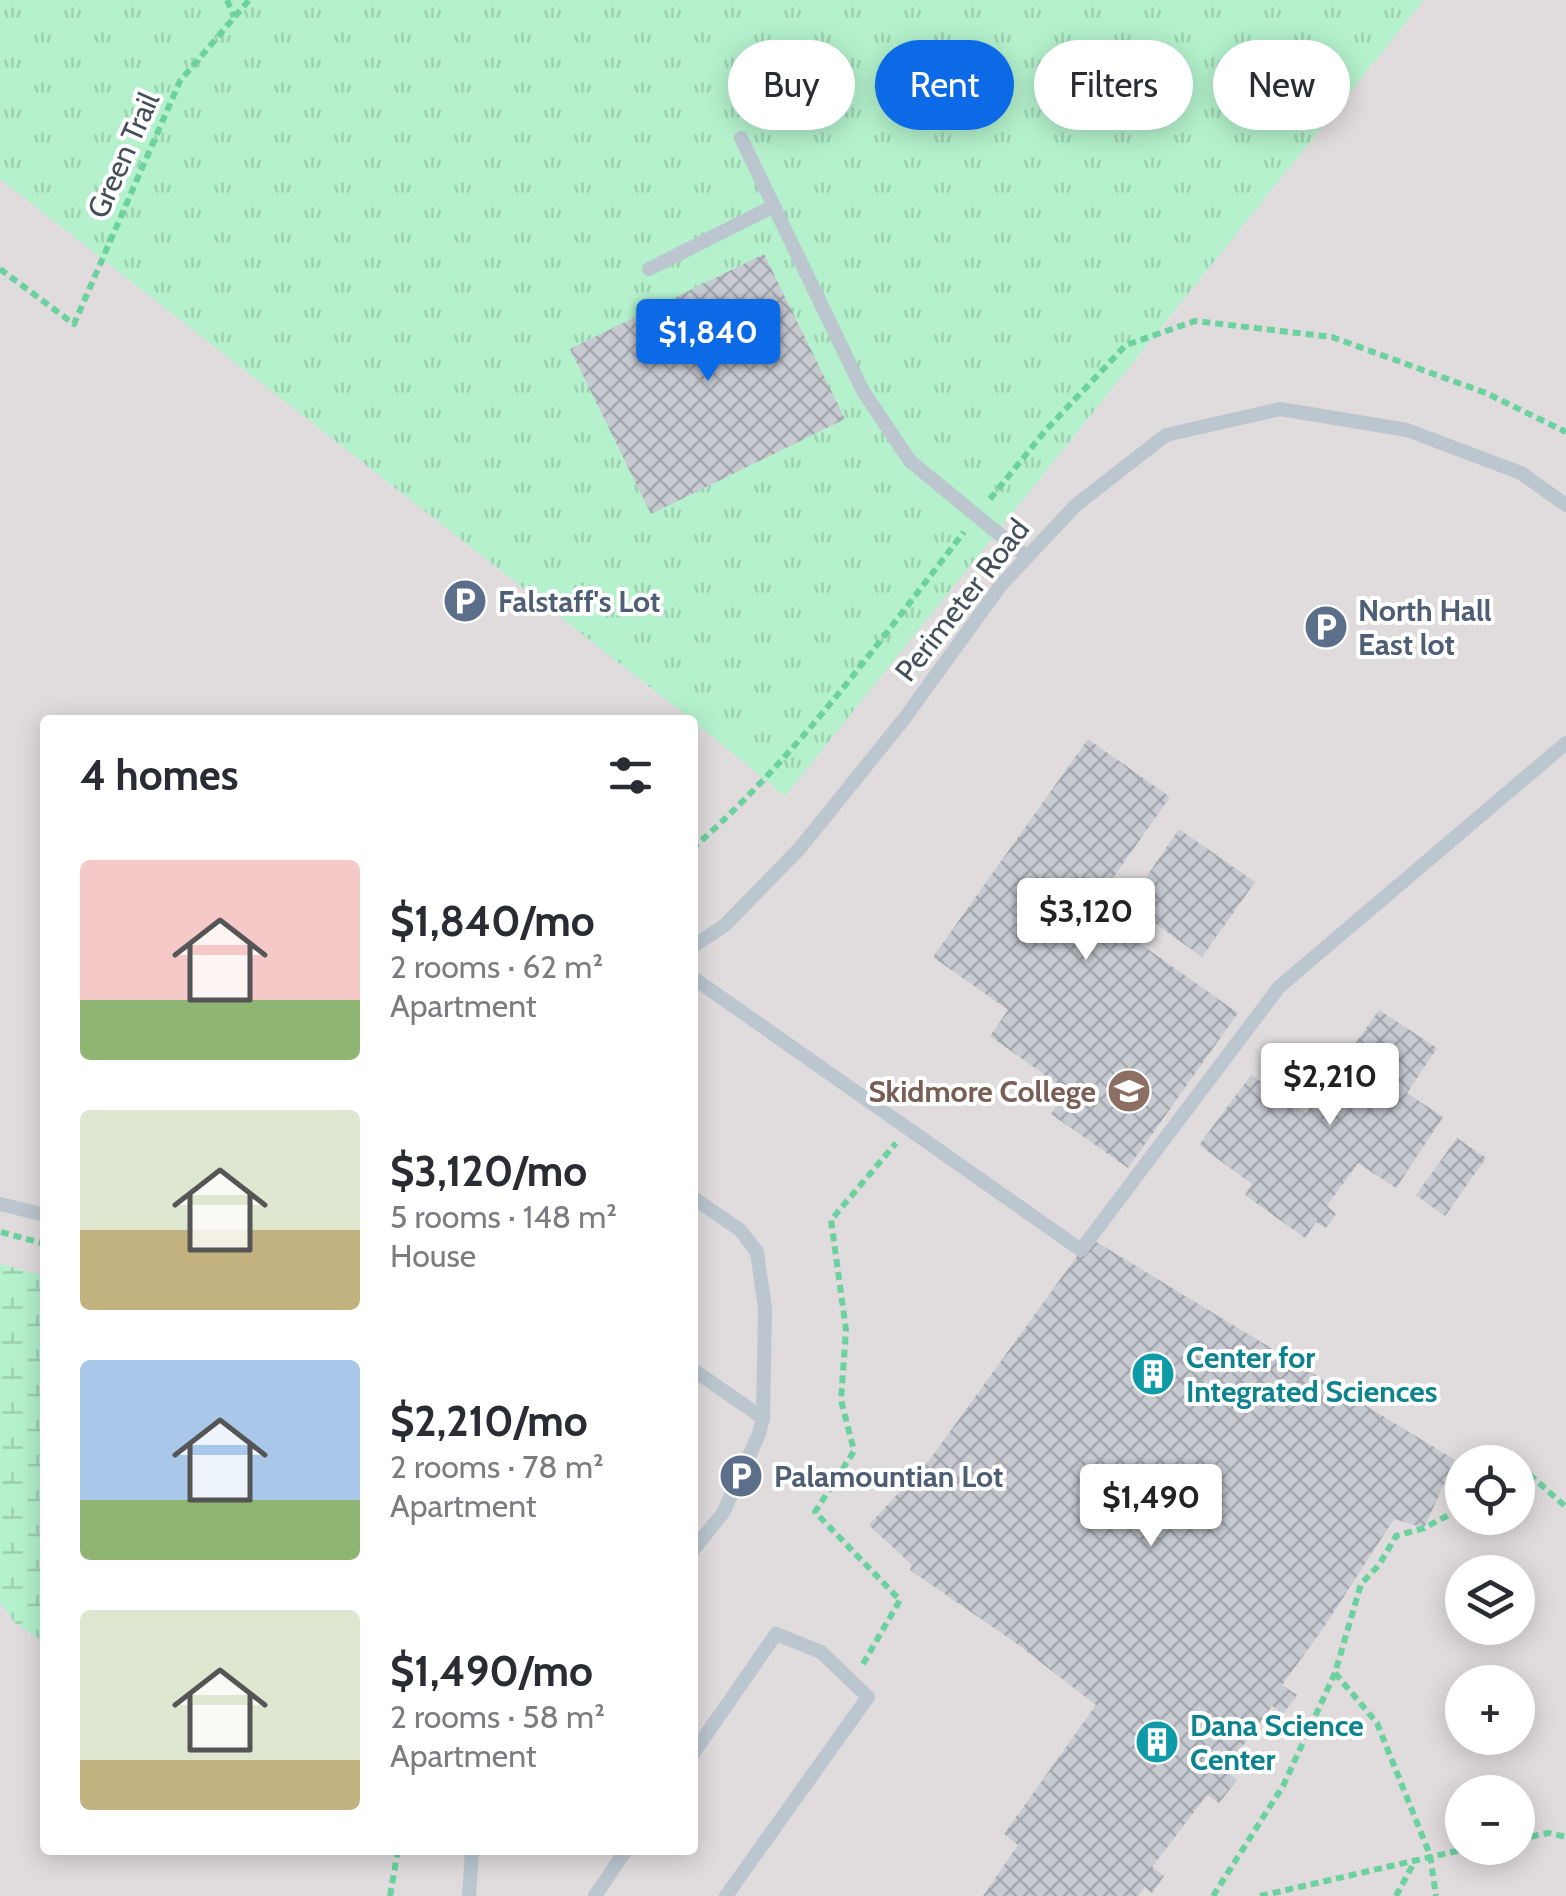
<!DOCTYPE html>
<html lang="en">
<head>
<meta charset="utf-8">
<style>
	:root { --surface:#fff; --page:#f7f7f7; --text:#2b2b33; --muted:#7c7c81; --accent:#0d6ae7 }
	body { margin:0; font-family:Cabin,sans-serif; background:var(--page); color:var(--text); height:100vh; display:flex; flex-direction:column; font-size:38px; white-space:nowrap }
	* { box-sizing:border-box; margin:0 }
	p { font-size:32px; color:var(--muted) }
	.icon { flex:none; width:55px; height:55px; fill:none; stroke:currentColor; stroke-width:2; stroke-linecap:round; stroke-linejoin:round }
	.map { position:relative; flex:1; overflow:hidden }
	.sheet { position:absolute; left:40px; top:715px; width:658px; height:1140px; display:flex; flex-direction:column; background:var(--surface); border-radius:10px; box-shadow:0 5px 25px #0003 }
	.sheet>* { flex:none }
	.hud { position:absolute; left:728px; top:40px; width:688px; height:90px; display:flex; gap:20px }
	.fabs { position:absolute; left:1445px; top:1445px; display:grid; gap:20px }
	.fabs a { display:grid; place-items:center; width:90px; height:90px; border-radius:50%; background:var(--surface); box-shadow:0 5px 25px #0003; font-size:50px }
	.price { position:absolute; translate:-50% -85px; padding:0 22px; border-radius:10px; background:#fff; color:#222; font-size:32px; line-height:65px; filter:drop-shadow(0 2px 5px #0008) }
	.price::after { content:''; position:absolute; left:50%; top:60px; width:30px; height:22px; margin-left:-15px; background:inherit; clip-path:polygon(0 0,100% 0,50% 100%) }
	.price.on { background:var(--accent); color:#fff }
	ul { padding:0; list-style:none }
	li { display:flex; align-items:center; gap:30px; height:250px; padding:0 40px }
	li span { display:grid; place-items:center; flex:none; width:280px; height:200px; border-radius:10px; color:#555 }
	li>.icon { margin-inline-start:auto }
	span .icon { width:120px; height:120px; fill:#fffc; stroke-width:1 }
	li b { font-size:42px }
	h2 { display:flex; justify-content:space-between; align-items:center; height:120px; padding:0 40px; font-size:42px }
	.pill { padding:0 35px; border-radius:45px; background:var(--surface); box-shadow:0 5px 25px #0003; font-size:35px; line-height:90px }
	.pill.on { background:var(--accent); color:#fff }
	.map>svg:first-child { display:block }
	.education { fill:#e0dcdd; fill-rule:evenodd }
	.wetland { fill:url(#wetland-marsh) }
	.park { fill:url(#park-tufts) }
	.building { fill:url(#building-cross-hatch) }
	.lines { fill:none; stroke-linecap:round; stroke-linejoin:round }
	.path { stroke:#6bd19f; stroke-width:6; stroke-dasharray:8 5; stroke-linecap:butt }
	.lane { stroke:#bbc6cf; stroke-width:14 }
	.labels { text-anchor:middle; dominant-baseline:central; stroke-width:8; stroke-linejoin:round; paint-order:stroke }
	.street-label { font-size:30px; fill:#434f5a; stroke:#fff }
	.service-label { font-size:30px; font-weight:bold; fill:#4e5e75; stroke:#fff; text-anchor:start }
	.education-label { font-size:30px; font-weight:bold; fill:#785e54; stroke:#fff; text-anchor:end }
	.culture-label { font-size:30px; font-weight:bold; fill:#0d838f; stroke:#fff; text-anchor:start }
</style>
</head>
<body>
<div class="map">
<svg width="1566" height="1896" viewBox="0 0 1566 1896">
	<defs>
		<pattern id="wetland-marsh" width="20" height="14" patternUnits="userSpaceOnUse" patternTransform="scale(2.5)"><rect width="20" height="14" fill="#b4f1cc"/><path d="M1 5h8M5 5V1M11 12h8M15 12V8" fill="none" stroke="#9cd0b1"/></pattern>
		<pattern id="park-tufts" width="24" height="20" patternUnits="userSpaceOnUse" patternTransform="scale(2.5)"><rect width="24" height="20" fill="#b4f1cc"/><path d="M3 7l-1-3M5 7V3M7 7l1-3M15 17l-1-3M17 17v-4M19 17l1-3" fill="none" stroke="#9cd0b1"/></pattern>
		<pattern id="building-cross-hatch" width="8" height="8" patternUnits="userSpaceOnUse" patternTransform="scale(2.5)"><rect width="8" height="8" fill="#c7cad1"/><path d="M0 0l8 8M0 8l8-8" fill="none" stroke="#a3a6ad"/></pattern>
	</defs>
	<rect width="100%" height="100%" fill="#eeebeb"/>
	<path class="education" d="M 0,0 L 1566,0 L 1566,1896 L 0,1896 ZM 45,720 L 692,720 L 692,1850 L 45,1850 ZM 1462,1462 L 1518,1462 L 1518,1518 L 1462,1518 ZM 1462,1572 L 1518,1572 L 1518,1628 L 1462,1628 ZM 1462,1682 L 1518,1682 L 1518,1738 L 1462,1738 ZM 1462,1792 L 1518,1792 L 1518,1848 L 1462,1848 Z"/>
	<path class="wetland" d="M 0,1264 L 45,1276 L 45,1643 L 15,1623 L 0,1603 Z"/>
	<path class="park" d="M 0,0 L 1424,0 L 785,796 L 692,720 L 0,179 Z"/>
	<g class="building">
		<path d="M 764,254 L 845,419 L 651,514 L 570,349 Z"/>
		<path d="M 1088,739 L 1170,797 L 1091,909 L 1238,1013 L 1128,1168 L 1051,1114 L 1067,1091 L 990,1036 L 1008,1010 L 933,957 Z"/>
		<path d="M 1179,829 L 1255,882 L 1202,957 L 1128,904 Z"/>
		<path d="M 1379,1010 L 1437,1048 L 1407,1093 L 1443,1117 L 1396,1188 L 1358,1163 L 1327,1206 L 1336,1214 L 1326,1228 L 1316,1222 L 1305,1238 L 1245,1195 L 1252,1184 L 1199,1145 L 1251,1075 L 1306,1113 Z"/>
		<path d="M 1457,1138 L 1486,1158 L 1445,1216 L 1416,1195 Z"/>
		<path d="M 1090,1238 L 1455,1460 L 1424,1528 L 1394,1519 L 1322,1630 L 1282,1685 L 1297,1695 L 1283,1714 L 1272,1706 L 1225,1770 L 1237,1780 L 1219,1803 L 1207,1795 L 1152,1867 L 1164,1876 L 1152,1893 L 1145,1887 L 1138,1896 L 983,1896 L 1018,1845 L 1004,1834 L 1096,1705 L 1013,1641 L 910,1570 L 912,1565 L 869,1525 L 931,1458 Z"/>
	</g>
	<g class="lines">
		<g class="path">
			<path d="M 227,0 L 234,17"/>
			<path d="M 0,269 L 74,324 L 180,81 L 249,0"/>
			<path d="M 990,499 L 1045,431 L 1126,345 L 1195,321 L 1332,337 L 1486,393 L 1566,432"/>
			<path d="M 692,849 C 798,756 878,643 964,532"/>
			<path d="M 1,1232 L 45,1244"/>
			<path d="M 1518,1480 L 1529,1474 L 1566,1507"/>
			<path d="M 863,1664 L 900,1600 L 815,1512 L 854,1451 L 841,1400 L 846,1330 L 831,1220 L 896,1143"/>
			<path d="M 1335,1673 L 1377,1723 L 1430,1855 L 1436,1896"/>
			<path d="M 1518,1839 L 1549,1833 L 1566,1837"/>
			<path d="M 390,1896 L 398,1850"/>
			<path d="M 1213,1896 L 1283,1786 L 1335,1673 L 1361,1584 L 1379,1565 L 1396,1536 L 1424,1528 L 1462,1508"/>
			<path d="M 1260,1896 L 1470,1848"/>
			<path d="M 1396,1896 L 1416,1859"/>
		</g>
		<g class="lane">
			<path d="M 741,138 L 863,391 L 910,461 L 1027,557"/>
			<path d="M 649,269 L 774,206"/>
			<path d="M 692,947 L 724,926 L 800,848 L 904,719 L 1001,585 L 1076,505 L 1166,435 L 1280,409 L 1407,430 L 1521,473 L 1566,505"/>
			<path d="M 692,977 L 1081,1250 L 1279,987 L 1566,743"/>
			<path d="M 692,1197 L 740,1230 L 757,1252 L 765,1309 L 763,1418"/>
			<path d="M 0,1204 L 45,1215"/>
			<path d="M 692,1369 L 763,1418 L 759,1434 L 723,1513 L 692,1551"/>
			<path d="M 692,1755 L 776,1634 L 821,1652 L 868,1697 L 726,1896"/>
			<path d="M 469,1896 L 472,1850"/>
			<path d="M 595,1896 L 626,1850"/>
		</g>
	</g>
	<defs>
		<symbol id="parking-disc" viewBox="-11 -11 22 22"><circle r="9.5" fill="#5c6f8a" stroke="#fff"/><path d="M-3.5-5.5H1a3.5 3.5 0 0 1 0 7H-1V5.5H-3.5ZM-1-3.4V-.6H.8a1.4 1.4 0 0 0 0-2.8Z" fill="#fff"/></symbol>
		<symbol id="university-disc" viewBox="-11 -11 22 22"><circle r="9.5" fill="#8d6e63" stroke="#fff"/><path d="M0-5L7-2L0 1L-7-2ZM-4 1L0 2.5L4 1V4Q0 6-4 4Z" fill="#fff"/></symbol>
		<symbol id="building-disc" viewBox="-11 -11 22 22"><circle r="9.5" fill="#0f9aa8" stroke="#fff"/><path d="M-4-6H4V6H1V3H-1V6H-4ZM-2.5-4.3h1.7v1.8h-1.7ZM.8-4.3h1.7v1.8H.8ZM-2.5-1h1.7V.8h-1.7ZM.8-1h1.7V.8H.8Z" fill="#fff"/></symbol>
	</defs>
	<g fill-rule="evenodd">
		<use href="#parking-disc" x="440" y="576" width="50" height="50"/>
		<use href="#parking-disc" x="1301" y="602" width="50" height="50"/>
		<use href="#university-disc" x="1104" y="1066" width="50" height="50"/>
		<use href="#building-disc" x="1128" y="1349" width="50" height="50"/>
		<use href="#parking-disc" x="716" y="1451" width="50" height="50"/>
		<use href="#building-disc" x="1132" y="1717" width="50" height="50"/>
	</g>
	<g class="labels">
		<g class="street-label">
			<text transform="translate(123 155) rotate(-66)">Green Trail</text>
			<text transform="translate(962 600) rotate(-52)">Perimeter Road</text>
		</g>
		<g class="service-label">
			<text x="498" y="601">Falstaff's Lot</text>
			<text x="1358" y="610">North Hall<tspan x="1358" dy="34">East lot</tspan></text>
			<text x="774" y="1476">Palamountian Lot</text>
		</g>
		<g class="education-label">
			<text x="1096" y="1091">Skidmore College</text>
		</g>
		<g class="culture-label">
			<text x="1186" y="1357">Center for<tspan x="1186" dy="34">Integrated Sciences</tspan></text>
			<text x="1190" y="1725">Dana Science<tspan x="1190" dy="34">Center</tspan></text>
		</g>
	</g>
</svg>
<div class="fabs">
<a><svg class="icon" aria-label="locate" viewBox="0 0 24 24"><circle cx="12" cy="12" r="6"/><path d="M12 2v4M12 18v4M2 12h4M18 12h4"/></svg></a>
<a><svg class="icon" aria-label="layers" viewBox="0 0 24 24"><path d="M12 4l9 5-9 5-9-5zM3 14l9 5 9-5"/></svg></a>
<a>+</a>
<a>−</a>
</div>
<b class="price on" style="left:708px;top:384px">$1,840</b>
<b class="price" style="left:1086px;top:963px">$3,120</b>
<b class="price" style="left:1330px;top:1128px">$2,210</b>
<b class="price" style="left:1151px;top:1549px">$1,490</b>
<div class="hud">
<a class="pill">Buy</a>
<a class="pill on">Rent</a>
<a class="pill">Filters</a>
<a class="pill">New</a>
</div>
<section class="sheet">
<h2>4 homes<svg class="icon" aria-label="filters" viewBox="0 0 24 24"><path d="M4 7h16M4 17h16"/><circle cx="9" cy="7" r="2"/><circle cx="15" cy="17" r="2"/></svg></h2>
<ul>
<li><span style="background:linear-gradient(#f6c9c9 70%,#8fb573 0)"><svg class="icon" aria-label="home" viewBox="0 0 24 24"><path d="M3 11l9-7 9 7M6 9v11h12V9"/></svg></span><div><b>$1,840/mo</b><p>2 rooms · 62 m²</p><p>Apartment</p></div></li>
<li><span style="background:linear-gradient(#dfe7d0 60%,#c2b280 0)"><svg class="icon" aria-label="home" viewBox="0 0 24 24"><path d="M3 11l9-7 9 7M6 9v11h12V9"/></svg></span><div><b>$3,120/mo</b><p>5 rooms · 148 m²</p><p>House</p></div></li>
<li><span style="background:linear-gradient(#a9c7e8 70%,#8fb573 0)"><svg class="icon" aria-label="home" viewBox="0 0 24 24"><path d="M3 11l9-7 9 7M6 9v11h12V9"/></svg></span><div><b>$2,210/mo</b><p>2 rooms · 78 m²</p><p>Apartment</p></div></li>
<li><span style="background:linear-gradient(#dfe7d0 75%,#c2b280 0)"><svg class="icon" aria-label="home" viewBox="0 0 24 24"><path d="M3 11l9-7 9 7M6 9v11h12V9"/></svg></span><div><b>$1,490/mo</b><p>2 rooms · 58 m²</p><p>Apartment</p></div></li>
</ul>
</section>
</div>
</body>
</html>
